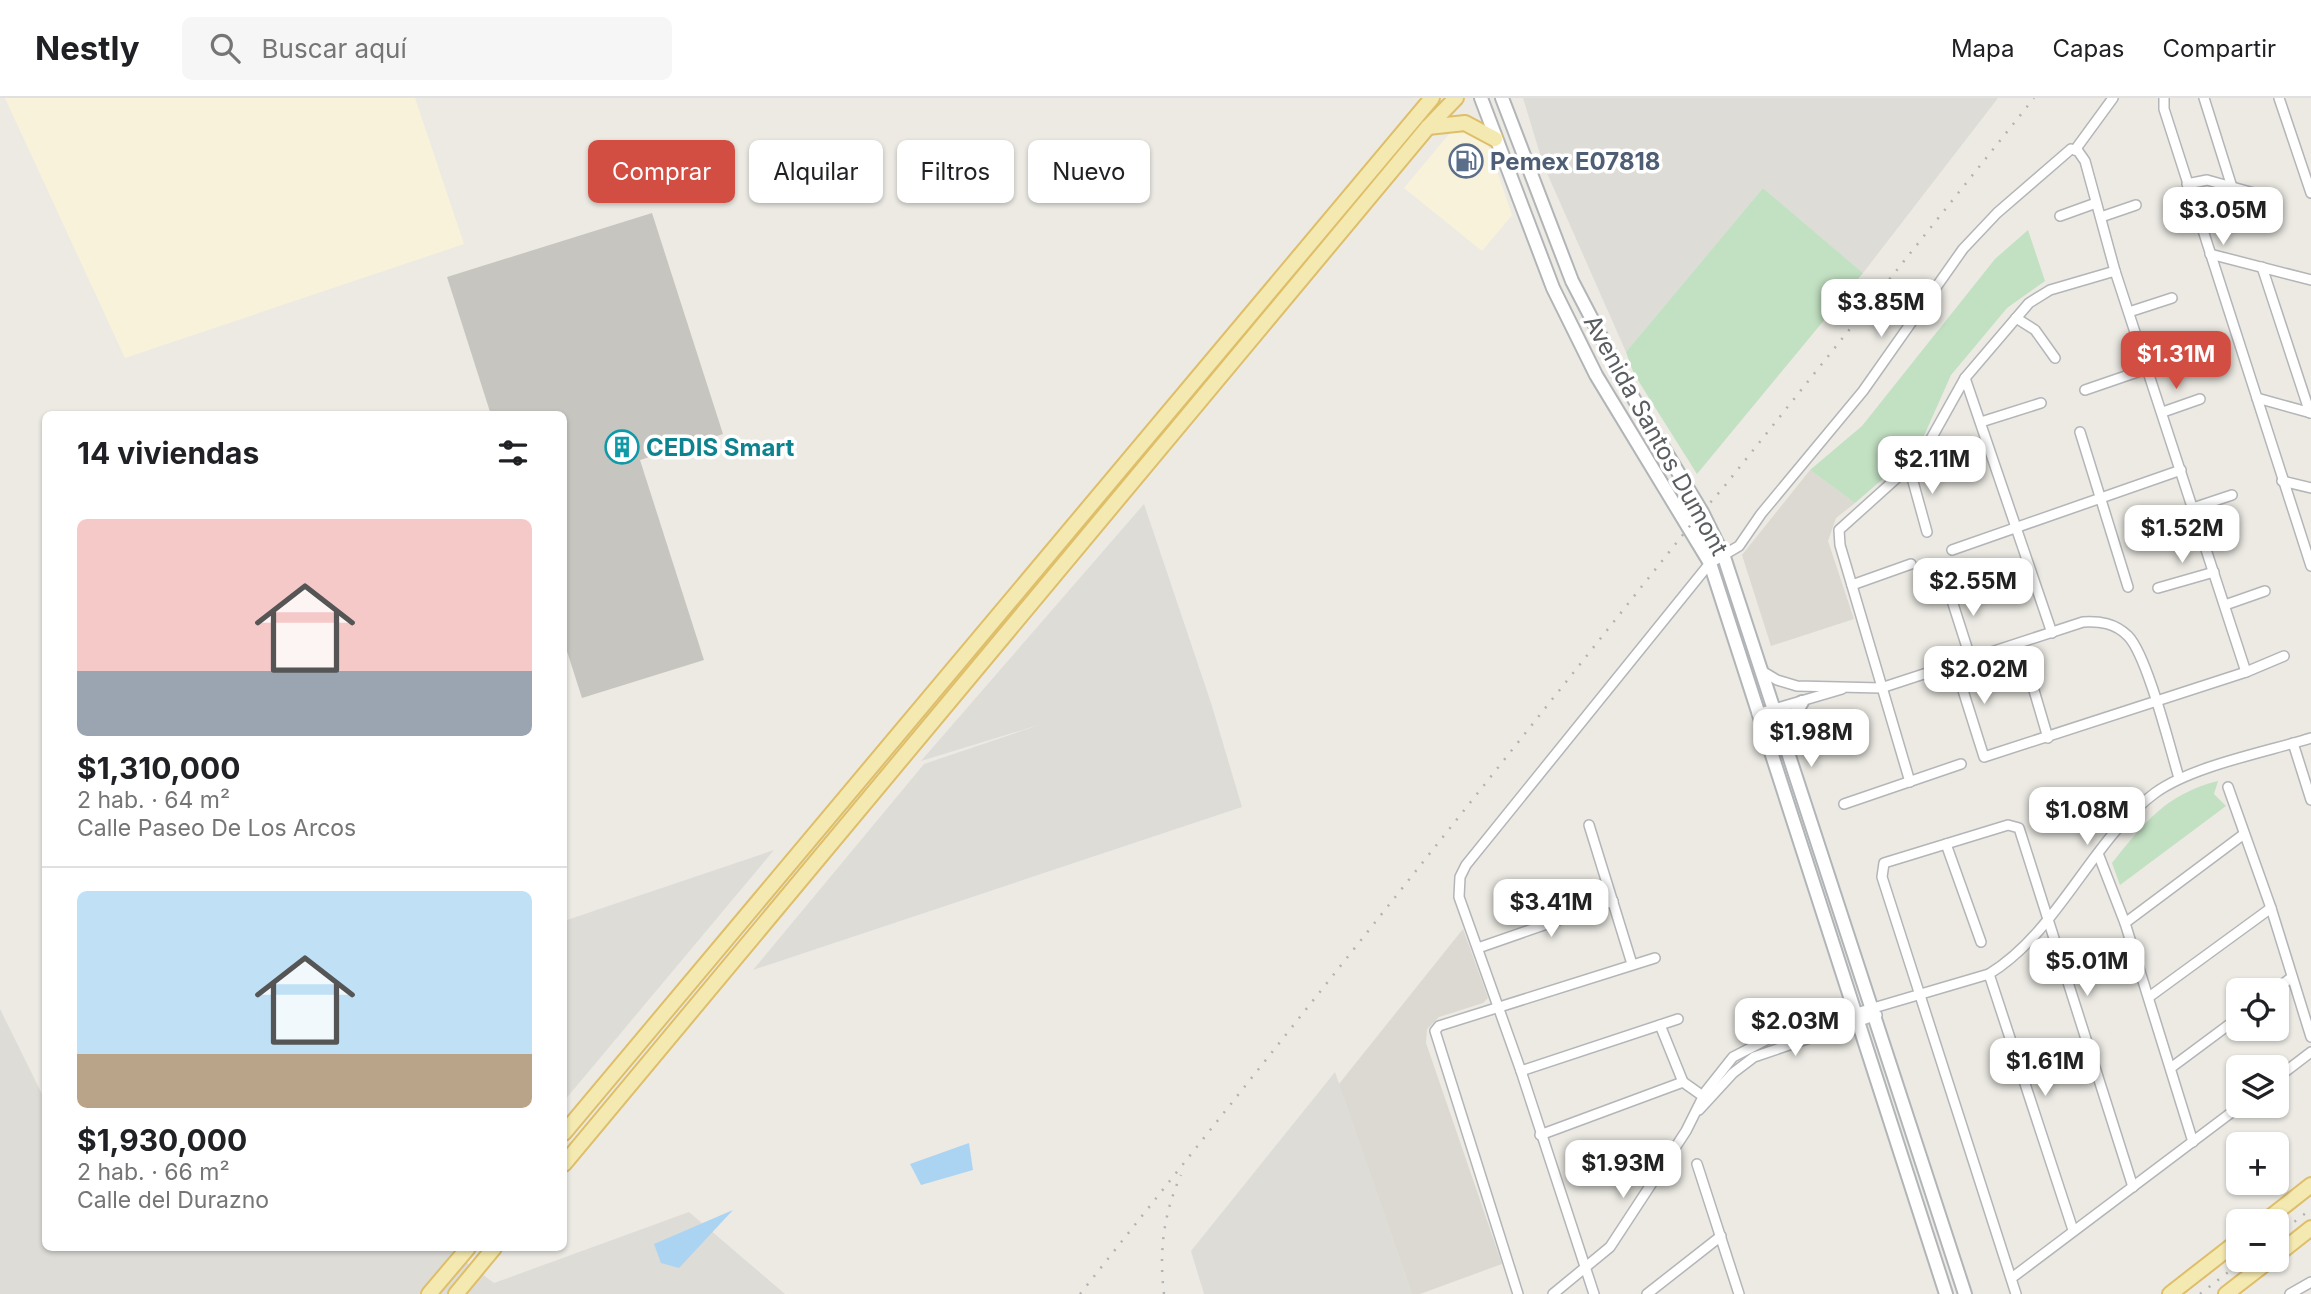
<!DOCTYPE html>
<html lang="es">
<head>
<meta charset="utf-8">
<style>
	:root { --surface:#fff; --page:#f6f6f6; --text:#202124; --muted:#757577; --line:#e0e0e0; --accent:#d24e43 }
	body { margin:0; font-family:Inter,sans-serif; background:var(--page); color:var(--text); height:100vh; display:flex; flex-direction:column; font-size:26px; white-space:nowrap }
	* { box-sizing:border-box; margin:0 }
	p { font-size:23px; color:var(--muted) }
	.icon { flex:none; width:38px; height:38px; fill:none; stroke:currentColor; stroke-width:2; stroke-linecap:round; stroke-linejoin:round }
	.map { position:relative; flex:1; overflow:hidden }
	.sheet { position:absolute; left:42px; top:313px; width:525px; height:840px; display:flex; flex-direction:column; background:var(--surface); border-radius:10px; box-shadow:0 2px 5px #0004 }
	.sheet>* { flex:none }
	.top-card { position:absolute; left:588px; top:42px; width:665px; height:63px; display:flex; gap:14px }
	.buttons { position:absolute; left:2226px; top:880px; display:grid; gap:14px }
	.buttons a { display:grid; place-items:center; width:63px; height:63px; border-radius:10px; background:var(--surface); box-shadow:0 2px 5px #0004; font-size:35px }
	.price { position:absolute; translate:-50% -60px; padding:0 16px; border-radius:14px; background:#fff; color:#222; font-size:23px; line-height:46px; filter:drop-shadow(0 2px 4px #0008) }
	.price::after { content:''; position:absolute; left:50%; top:42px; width:21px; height:16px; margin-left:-10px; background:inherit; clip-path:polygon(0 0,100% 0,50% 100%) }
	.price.active { background:var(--accent); color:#fff }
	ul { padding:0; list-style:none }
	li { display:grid; align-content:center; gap:14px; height:371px; padding:0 35px }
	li+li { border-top:2px solid var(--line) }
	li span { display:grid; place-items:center; height:217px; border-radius:10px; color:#555 }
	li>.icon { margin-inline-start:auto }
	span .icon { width:126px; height:126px; fill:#fffc; stroke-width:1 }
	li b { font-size:30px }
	h2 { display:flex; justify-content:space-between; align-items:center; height:84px; padding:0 35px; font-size:30px }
	.tag { padding:0 24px; border-radius:10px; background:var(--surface); box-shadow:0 2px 5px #0004; font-size:24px; line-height:63px }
	.tag.active { background:var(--accent); color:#fff }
	header { display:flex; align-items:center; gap:42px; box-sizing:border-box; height:98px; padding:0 35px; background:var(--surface); border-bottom:2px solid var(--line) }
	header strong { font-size:33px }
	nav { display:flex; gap:38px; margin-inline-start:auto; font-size:24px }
	.search { width:490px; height:63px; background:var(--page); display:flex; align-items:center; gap:18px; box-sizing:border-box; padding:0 24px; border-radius:10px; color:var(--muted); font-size:26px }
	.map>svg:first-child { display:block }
	.commercial { fill:#f9f2db }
	.industrial { fill:#dddcd7 }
	.education { fill:#dbd9d1 }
	.green { fill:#c2e0c2 }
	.water { fill:#abd4f3 }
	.building { fill:#c7c5bf }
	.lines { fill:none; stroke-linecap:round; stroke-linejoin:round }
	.minor-casing { stroke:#b3b5b8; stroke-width:12 }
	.secondary-casing { stroke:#b2b5b8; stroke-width:16 }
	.primary-casing { stroke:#debe69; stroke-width:18 }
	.minor { stroke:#fff; stroke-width:9 }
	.secondary { stroke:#fff; stroke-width:12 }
	.primary { stroke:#f4e9b0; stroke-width:14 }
	.rail { stroke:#b1b2b2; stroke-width:2.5; stroke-dasharray:2 9; stroke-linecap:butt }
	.labels { text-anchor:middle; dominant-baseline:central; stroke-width:7; stroke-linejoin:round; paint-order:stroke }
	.service-label { font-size:24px; font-weight:bold; fill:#4e5e75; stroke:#fff; text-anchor:start }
	.street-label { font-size:24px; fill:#5b5e61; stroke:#fff }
	.culture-label { font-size:24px; font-weight:bold; fill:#0d838f; stroke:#fff; text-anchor:start }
</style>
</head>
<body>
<header>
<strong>Nestly</strong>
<div class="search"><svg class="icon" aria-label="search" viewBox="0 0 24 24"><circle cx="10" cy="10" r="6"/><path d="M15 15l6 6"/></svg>Buscar aquí</div>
<nav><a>Mapa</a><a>Capas</a><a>Compartir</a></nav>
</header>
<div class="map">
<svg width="2311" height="1196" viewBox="0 0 2311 1196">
	<rect width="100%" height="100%" fill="#eceae3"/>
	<g class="commercial">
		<path d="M 5,0 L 415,0 L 464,146 L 125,260 Z"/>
		<path d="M 1455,29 L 1486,41 L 1512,117 L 1482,153 L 1404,90 Z"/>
	</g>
	<g class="industrial">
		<path d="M 1523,0 L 1998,0 L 1863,175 L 1763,90 L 1626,254 L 1543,66 Z"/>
		<path d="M 1144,406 L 1211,605 L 1242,709 L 753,872 L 924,666 L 1045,625 L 921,663 Z"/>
		<path d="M 774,752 L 564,1003 L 564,823 Z"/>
		<path d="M 0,911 L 43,998 L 45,997 L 46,1150 L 447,1150 L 494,1185 L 689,1114 L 785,1196 L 0,1196 Z"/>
		<path d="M 1335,974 L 1412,1196 L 1204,1196 L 1191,1153 Z"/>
	</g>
	<g class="education">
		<path d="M 1810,372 L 1855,405 L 1836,420 L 1828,443 L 1854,521 L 1771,548 L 1742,457 Z"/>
		<path d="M 1463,831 L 1488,900 L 1483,905 L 1439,919 L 1427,931 L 1426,945 L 1502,1166 L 1420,1196 L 1412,1196 L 1339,986 Z"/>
	</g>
	<g class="green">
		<path d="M 1763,90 L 1863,175 L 1697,376 L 1634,276 L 1626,254 Z"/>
		<path d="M 2028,132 L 2045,183 L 2007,210 L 1977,246 L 1951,277 L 1923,340 L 1885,379 L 1855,405 L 1810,372 L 1862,328 L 1995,161 Z"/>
		<path d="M 2218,683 L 2214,696 L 2226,708 L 2120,787 L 2112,765 C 2144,725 2166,696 2218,683 Z"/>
	</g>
	<g class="water">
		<path d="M 969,1045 L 973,1072 L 921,1087 L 910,1066 Z"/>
		<path d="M 733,1112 L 679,1170 L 661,1165 L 654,1146 Z"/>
	</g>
	<g class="building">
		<path d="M 1459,50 L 1480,67 L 1473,76 L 1452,59 Z"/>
		<path d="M 652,115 L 723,336 L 640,362 L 704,562 L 582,600 L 564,544 L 564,317 L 491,317 L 447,179 Z"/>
	</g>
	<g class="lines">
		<defs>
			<g id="minor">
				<path d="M 2164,0 L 2164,11 L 2311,468"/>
				<path d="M 2204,0 L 2232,89"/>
				<path d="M 2279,0 L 2311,95"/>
				<path d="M 2075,52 L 2113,0"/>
				<path d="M 2187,86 L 2207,82 L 2261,97"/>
				<path d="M 2060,118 L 2096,105"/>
				<path d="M 2101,119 L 2136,107"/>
				<path d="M 2210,156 L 2311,182"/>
				<path d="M 2262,169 L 2310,315"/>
				<path d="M 2129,214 L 2172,200"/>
				<path d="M 2016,220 L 2035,232 L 2055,260"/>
				<path d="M 1965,280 L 2052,535"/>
				<path d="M 2085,292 L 2149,270"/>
				<path d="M 2257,300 L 2311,315"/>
				<path d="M 2163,314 L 2200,301"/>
				<path d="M 1981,324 L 2041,305"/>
				<path d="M 2080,334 L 2128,489"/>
				<path d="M 1909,369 L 1927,434"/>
				<path d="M 2282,383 L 2311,390"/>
				<path d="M 2193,410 L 2232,397"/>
				<path d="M 1952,452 L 2181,372"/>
				<path d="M 1852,487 L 1911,466"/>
				<path d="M 1947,487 L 1971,562"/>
				<path d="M 2158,490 L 2214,474"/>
				<path d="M 2225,507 L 2265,493"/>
				<path d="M 1955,567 L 1984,659 L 2246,574 L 2284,558"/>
				<path d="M 1762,573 L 1777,582 L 1797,588 L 1881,590 L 2083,524 C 2100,523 2115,525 2128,538 C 2147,557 2170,650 2179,680"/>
				<path d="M 2033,589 L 2048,640"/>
				<path d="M 1757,616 L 1842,591"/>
				<path d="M 2293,645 L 2311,702"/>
				<path d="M 1910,684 L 1840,447 L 1839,432 L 1909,369 L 1927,348 L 1965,280 L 2029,205 L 2050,192 L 2115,173"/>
				<path d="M 2228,689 L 2271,810 L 2311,939"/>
				<path d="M 1844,706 L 1961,666"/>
				<path d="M 1589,727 L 1632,866"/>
				<path d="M 1946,746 L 1981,844"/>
				<path d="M 2099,758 L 2125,825 L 2193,1044"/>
				<path d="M 2125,825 L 2244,736"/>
				<path d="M 1478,850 L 1613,803"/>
				<path d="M 1989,876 L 2073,1132"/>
				<path d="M 2275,892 L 2292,879"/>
				<path d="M 2149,899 L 2271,810"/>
				<path d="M 1660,927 L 1683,984"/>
				<path d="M 2172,969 L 2238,920"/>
				<path d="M 1521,973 L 1678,921"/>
				<path d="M 2277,980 L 2311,954"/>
				<path d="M 1683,984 L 1707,1001"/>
				<path d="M 1699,1012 L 1733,975 L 1754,959 L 1877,917"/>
				<path d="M 1540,1037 L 1683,984"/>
				<path d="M 1697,1066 L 1739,1196"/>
				<path d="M 2013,1179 L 2240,1008"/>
				<path d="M 1518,1196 L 1435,933 L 1439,928 L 1655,860"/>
				<path d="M 1553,1196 L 1610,1149 L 1686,1033 L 1706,993 L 1733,959 L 1768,941 L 1989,876 C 2060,832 2091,742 2155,695 C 2192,668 2266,654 2311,640"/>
				<path d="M 1594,1196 L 1521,973 L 1459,799 L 1460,779 L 1466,767 L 1710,465 L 1739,448 L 1761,416 L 1863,293 L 1963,151 L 1997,115 L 2071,51 L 2078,53 L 2085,63 L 2115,173 L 2246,574"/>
				<path d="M 1647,1196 L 1721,1138"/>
				<path d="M 2016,1196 L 1882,779 L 1884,765 L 2008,727 L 2019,730 L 2133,1089"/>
				<path d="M 2290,1196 L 2311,1184"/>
			</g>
			<g id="secondary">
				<path d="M 1481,0 L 1553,190 L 1596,277 L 1710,465 L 1946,1196"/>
				<path d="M 1502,0 L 1572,183 L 1631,296 L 1702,414 L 1724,459 L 1965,1196"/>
				<path d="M 1785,644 L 1792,621 L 1802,604"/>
			</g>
			<g id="primary">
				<path d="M 1428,29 L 1465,25 L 1495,41"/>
				<path d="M 564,1035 L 1432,0"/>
				<path d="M 564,1066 L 1428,29 L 1456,0"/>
				<path d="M 2264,1124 L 2311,1087"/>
				<path d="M 2277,1157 L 2311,1130"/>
				<path d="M 429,1196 L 468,1150"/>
				<path d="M 456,1196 L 494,1150"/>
				<path d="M 2170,1196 L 2238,1143"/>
				<path d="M 2226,1196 L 2270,1162"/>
			</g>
		</defs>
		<use href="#minor" class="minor-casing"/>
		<use href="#secondary" class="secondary-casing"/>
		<use href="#primary" class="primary-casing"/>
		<use href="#minor" class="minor"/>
		<use href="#secondary" class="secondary"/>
		<use href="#primary" class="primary"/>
		<g class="rail">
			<path d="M 2277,1137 L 2311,1111"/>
			<path d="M 1080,1196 L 1689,429 L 1723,390 L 2034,0"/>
			<path d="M 1164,1196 C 1159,1155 1163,1116 1181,1077"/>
			<path d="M 2200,1196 L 2244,1162"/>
		</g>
	</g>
	<defs>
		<symbol id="fuel-ring" viewBox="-11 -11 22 22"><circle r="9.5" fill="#fff" stroke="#5c6f8a" stroke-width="1.5"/><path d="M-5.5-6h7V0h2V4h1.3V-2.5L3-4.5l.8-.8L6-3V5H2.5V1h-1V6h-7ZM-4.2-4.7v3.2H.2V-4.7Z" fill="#5c6f8a"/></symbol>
		<symbol id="building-ring" viewBox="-11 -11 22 22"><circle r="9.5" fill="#fff" stroke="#0f9aa8" stroke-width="1.5"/><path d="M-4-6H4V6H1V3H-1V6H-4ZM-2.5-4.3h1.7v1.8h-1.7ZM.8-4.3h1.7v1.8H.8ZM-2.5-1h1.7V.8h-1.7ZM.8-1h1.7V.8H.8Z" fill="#0f9aa8"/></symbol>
	</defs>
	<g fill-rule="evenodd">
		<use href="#fuel-ring" x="1447" y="44" width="38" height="38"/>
		<use href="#building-ring" x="603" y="330" width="38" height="38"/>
	</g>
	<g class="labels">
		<g class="service-label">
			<text x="1490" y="63">Pemex E07818</text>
		</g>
		<g class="street-label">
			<text transform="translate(1656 337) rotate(61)">Avenida Santos Dumont</text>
		</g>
		<g class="culture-label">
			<text x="646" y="349">CEDIS Smart</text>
		</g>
	</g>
</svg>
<div class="buttons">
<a><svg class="icon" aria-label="locate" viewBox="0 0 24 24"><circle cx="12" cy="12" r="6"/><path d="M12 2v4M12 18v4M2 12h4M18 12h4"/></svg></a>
<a><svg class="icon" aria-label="layers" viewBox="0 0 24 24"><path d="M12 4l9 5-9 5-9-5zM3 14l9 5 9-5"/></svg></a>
<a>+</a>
<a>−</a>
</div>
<b class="price" style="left:2223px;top:149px">$3.05M</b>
<b class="price" style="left:1881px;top:241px">$3.85M</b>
<b class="price active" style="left:2176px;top:293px">$1.31M</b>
<b class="price" style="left:1932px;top:398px">$2.11M</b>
<b class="price" style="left:2182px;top:467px">$1.52M</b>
<b class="price" style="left:1973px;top:520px">$2.55M</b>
<b class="price" style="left:1984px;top:608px">$2.02M</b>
<b class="price" style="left:1811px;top:671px">$1.98M</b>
<b class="price" style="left:2087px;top:749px">$1.08M</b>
<b class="price" style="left:1551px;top:841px">$3.41M</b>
<b class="price" style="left:2087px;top:900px">$5.01M</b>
<b class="price" style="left:1795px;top:960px">$2.03M</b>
<b class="price" style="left:2045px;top:1000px">$1.61M</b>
<b class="price" style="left:1623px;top:1102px">$1.93M</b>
<div class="top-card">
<a class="tag active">Comprar</a>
<a class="tag">Alquilar</a>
<a class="tag">Filtros</a>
<a class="tag">Nuevo</a>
</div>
<section class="sheet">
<h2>14 viviendas<svg class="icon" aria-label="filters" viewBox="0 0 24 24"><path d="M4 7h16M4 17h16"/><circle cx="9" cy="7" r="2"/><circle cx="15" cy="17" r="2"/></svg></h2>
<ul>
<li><span style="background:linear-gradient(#f6c9c9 70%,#9aa5b1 0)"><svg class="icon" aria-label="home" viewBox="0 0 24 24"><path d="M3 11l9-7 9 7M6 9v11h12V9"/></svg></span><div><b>$1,310,000</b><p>2 hab. · 64 m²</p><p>Calle Paseo De Los Arcos</p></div></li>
<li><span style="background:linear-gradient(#bfe0f5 75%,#b9a48a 0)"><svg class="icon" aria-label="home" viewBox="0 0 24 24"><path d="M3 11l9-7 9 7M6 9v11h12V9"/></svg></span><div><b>$1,930,000</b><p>2 hab. · 66 m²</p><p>Calle del Durazno</p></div></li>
</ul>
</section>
</div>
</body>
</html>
